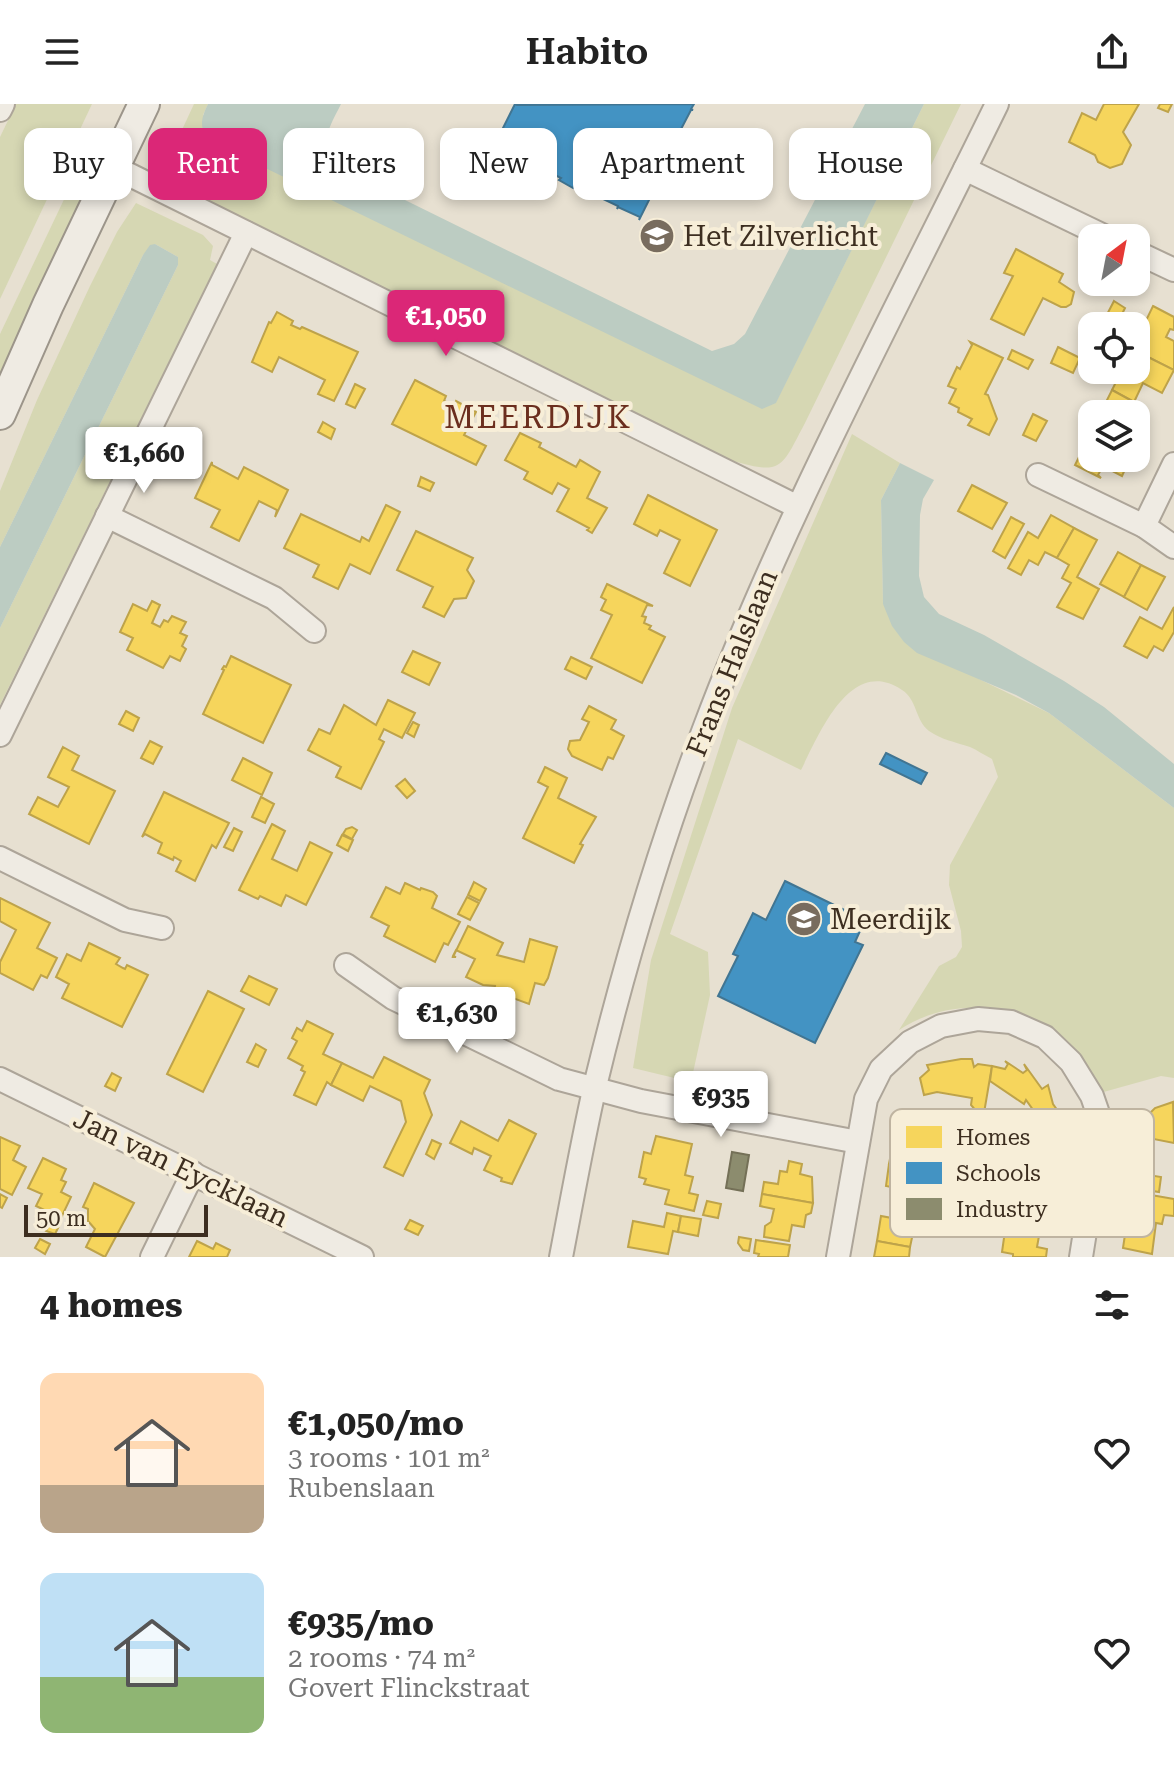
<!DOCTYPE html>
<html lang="en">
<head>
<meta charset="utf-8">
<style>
	:root { --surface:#fff; --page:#f6f6f6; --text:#222; --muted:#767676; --accent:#db2777 }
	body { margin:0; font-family:"Roboto Serif",serif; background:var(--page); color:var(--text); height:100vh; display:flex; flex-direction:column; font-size:30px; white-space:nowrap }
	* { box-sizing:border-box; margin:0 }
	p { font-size:26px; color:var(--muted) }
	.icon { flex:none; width:44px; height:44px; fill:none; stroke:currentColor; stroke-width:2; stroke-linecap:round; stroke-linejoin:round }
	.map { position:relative; height:1153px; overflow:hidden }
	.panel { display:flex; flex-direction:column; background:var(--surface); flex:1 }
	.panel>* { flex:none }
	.hud { position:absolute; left:24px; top:24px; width:1126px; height:72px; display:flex; gap:16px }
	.needle { width:52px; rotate:32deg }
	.buttons { position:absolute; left:1078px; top:120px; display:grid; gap:16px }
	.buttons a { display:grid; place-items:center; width:72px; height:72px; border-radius:16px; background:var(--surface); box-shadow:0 4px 12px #0003; font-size:40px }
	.scale { position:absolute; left:24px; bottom:20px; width:184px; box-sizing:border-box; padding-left:8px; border:4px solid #3d2e20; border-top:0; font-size:22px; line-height:28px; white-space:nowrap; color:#3d2e20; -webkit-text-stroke:6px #f7eed8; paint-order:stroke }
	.price { position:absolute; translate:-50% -68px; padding:0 18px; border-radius:8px; background:#fff; color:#222; font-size:26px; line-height:52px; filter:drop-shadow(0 2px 4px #0008) }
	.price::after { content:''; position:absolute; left:50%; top:48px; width:24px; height:18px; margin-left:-12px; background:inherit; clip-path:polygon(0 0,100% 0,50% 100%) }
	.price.selected { background:var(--accent); color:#fff }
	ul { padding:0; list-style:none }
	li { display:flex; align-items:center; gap:24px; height:200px; padding:0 40px }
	li span { display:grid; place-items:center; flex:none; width:224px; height:160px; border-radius:16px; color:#555 }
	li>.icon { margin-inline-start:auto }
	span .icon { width:96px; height:96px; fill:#fffc; stroke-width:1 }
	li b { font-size:34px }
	h2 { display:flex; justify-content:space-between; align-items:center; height:96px; padding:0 40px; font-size:34px }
	.pill { padding:0 28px; border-radius:16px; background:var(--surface); box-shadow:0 4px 12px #0003; font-size:28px; line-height:72px }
	.pill.selected { background:var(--accent); color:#fff }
	header { display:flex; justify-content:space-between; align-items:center; height:104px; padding:0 40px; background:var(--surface); font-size:36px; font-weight:600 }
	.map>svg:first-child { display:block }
	.green { fill:#d6d7b3 }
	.water { fill:#bcccc2 }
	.homes { fill:#f6d55c; stroke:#bea34a; stroke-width:2 }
	.schools { fill:#4393c3; stroke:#417592; stroke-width:2 }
	.industry { fill:#8c8c6e; stroke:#747057; stroke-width:2 }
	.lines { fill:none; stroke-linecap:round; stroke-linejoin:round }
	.street-casing { stroke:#ada599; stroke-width:26 }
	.secondary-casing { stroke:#9c958a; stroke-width:34 }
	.street { stroke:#efebe3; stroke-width:22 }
	.secondary { stroke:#efebe3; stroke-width:30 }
	.labels { text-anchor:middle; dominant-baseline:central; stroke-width:8; stroke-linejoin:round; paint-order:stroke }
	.poi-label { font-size:28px; fill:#3d2e20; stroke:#f7eed8; text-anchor:start }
	.street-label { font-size:28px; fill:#3d2e20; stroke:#f7eed8 }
	.quarter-label { font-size:32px; letter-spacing:2px; fill:#6b2e1e; stroke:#f7eed8 }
	.key { fill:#f7eed8; stroke:#bfb4a1; stroke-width:2 }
	.key-label { font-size:22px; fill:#3d2e20 }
</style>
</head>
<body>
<header><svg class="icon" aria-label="menu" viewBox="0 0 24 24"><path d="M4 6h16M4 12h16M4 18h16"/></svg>Habito<svg class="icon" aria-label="share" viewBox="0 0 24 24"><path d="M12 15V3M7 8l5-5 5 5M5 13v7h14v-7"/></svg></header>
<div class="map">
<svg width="1174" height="1153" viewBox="0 0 1174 1153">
	<rect width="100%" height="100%" fill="#e7e0d1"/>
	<g class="green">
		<path d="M 16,0 L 92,0 L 0,195 L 0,33 Z"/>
		<path d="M 194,0 L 208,0 L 203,11 L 776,298 L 924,0 L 961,0 L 805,319 C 781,364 783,372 730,356 L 176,85 L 160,73 Z"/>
		<path d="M 78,66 L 96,75 L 0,284 L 0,230 Z"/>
		<path d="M 136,99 L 203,131 L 213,142 L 210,156 L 217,160 L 0,601 L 0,524 L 178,161 L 178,153 L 155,140 L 143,151 L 0,443 L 0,387 L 37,296 L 90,182 L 117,128 Z"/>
		<path d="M 852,330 L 900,359 L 881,396 L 883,500 L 979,575 L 1049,609 L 1174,704 L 1174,974 L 1161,972 L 1100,989 L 1009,908 C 968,899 934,904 899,926 L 939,862 L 956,853 L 962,843 L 961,827 L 949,781 L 950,761 L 998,673 L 992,655 C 984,651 977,646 970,643 C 955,638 942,636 929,627 C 915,616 917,595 902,586 C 850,551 819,631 801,666 L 738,635 L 670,830 L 708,848 L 710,891 L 691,978 L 633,964 L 651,856 L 732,604 Z"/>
	</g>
	<g class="water">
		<path d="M 208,0 L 341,0 C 327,28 319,38 340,64 L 712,247 L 734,240 L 745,230 L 865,0 L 924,0 L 776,299 L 762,305 L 228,46 C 206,32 194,28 208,0 Z"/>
		<path d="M 155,140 L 178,153 L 178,161 L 0,524 L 0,443 L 143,151 L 150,141 Z"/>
		<path d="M 900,359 L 934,376 L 923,395 L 920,411 L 919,472 L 924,493 L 939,510 L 984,531 L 1064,577 L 1104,603 L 1174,660 L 1174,704 L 1049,609 L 1016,591 L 917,549 L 904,538 L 892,522 L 883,500 L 881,396 Z"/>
	</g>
	<g class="homes">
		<path d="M 1104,0 L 1139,0 L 1123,28 L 1131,41 L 1122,60 L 1110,64 L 1098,58 L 1095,51 L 1069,38 L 1082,9 L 1096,16 Z"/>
		<path d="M 1160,0 L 1172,0 L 1168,8 L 1158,4 Z"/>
		<path d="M 1016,145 L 1063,170 L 1059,178 L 1074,188 L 1071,200 L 1066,203 L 1061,203 L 1043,194 L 1024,231 L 991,215 L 1013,172 L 1004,169 Z"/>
		<path d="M 1114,197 L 1125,204 L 1116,222 L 1101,222 Z"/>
		<path d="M 1153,202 L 1174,213 L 1174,226 L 1170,225 L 1166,233 L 1174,237 L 1174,266 L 1140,249 L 1145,237 L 1138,233 Z"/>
		<path d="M 277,208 L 293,217 L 291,221 L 300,225 L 302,223 L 358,248 L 334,297 L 318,290 L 325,276 L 279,253 L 272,268 L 252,258 L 269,218 L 271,219 Z"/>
		<path d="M 970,238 L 1003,254 L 985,290 L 988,291 L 997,315 L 989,331 L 968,321 L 972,315 L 958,308 L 959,304 L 949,299 L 956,285 L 948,282 L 957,263 L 960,265 L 972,241 Z"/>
		<path d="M 1058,243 L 1080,254 L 1073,269 L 1051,259 Z"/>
		<path d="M 1012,246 L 1033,256 L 1028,265 L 1008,255 Z"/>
		<path d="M 1140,249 L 1174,266 L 1162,289 L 1143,279 L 1134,298 L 1112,286 L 1122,266 L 1136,266 L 1136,256 Z"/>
		<path d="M 415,276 L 446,292 L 444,297 L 454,302 L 456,297 L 476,308 L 464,331 L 486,342 L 476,361 L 392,320 Z"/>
		<path d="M 355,280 L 365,285 L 355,304 L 346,300 Z"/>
		<path d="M 1112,286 L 1134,298 L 1128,310 L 1100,310 Z"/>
		<path d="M 1033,310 L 1047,317 L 1036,337 L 1023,331 Z"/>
		<path d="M 323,318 L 335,325 L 331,335 L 318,328 Z"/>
		<path d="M 1136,321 L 1145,325 L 1136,342 Z"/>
		<path d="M 520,329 L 541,339 L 539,343 L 576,363 L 580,356 L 600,368 L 587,394 L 607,404 L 592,429 L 587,426 L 589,424 L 557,407 L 569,385 L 558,379 L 552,390 L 524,375 L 528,368 L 505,356 Z"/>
		<path d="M 1086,339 L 1092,342 L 1092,354 L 1130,354 L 1122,372 L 1103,362 L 1098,371 L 1101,374 L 1075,361 Z"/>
		<path d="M 212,358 L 212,361 L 238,375 L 244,363 L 288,386 L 275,413 L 277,406 L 259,397 L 239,437 L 211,423 L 220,406 L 195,394 Z"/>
		<path d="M 421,373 L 434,379 L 430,387 L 418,382 Z"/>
		<path d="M 972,381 L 1007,399 L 992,425 L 958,407 Z"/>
		<path d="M 648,391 L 717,426 L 690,482 L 664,469 L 680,436 L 660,426 L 657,432 L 634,420 Z"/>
		<path d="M 386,401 L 400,408 L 370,470 L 350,460 L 338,485 L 313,473 L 319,461 L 284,444 L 301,410 L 360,438 L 362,433 L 369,437 Z"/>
		<path d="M 1051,411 L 1074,424 L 1057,454 L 1045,448 L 1038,461 L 1029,456 L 1021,471 L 1008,464 L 1028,428 L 1038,434 Z"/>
		<path d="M 1011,413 L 1024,420 L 1005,454 L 993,447 Z"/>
		<path d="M 1074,424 L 1097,436 L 1077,473 L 1099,485 L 1083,515 L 1057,503 L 1071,479 L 1062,474 L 1069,461 L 1057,454 Z"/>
		<path d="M 416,427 L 473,454 L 467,466 L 474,477 L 466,494 L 454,495 L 444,513 L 423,503 L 433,483 L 397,466 Z"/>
		<path d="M 1118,448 L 1141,461 L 1124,493 L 1100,480 Z"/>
		<path d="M 1141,461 L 1165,473 L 1147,506 L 1124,493 Z"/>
		<path d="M 607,480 L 653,502 L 647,501 L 642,512 L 646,513 L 644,519 L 651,522 L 649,525 L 665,533 L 642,579 L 591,554 L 612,511 L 601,506 L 606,496 L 601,493 Z"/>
		<path d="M 152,497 L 160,501 L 152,519 L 160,523 L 164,516 L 168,518 L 172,512 L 186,518 L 180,529 L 187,532 L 182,542 L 186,545 L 180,557 L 170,552 L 163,564 L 127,546 L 133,534 L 120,528 L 133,500 L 147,507 Z"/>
		<path d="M 1174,503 L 1174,528 L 1163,547 L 1154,542 L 1147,554 L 1124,542 L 1140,513 L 1162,525 Z"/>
		<path d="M 413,547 L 440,559 L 429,581 L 402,568 Z"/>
		<path d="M 231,552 L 291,581 L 263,639 L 203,610 L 224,566 L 222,565 L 224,562 L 226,563 Z"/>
		<path d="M 571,553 L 592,563 L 586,575 L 565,565 Z"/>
		<path d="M 388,596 L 415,609 L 402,634 L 384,625 L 379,635 L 384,638 L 361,685 L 336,673 L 341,663 L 308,646 L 319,625 L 330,630 L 344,601 L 376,621 Z"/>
		<path d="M 589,602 L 616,616 L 611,625 L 624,632 L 613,655 L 608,653 L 602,666 L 572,652 L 568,645 L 570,637 L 580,636 L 589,618 L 582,615 Z"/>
		<path d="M 126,607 L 139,614 L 133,627 L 119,620 Z"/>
		<path d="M 413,618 L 419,621 L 414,633 L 407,629 Z"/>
		<path d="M 150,637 L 162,643 L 153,660 L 141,654 Z"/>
		<path d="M 63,643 L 79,652 L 72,666 L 115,687 L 89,740 L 29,710 L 38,693 L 58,703 L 69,683 L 48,673 Z"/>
		<path d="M 243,654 L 272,669 L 262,691 L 232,676 Z"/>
		<path d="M 545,663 L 567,674 L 558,694 L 596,713 L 580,740 L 583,741 L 574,759 L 523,734 L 548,683 L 538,678 Z"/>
		<path d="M 405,675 L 415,687 L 407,694 L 396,682 Z"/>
		<path d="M 164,688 L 229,719 L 216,744 L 212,741 L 195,777 L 176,767 L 181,757 L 174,753 L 173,756 L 158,749 L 162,739 L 145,730 L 142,733 Z"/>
		<path d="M 261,693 L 274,700 L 265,719 L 252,713 Z"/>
		<path d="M 272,720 L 285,727 L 272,755 L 297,767 L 310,738 L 332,749 L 306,801 L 286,791 L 281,802 L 260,792 L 258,795 L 239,786 Z"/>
		<path d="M 352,723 L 357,726 L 352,735 L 343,730 L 346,725 Z"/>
		<path d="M 234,724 L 242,728 L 233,747 L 224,743 Z"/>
		<path d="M 342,731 L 353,736 L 348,747 L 337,741 Z"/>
		<path d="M 474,778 L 486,785 L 480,797 L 468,791 Z"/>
		<path d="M 405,779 L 420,786 L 421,784 L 433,788 L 437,792 L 432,804 L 460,818 L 448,841 L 444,839 L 435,858 L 384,832 L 389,822 L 371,813 L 386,783 L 400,790 Z"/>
		<path d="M 467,793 L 479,799 L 470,816 L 458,810 Z"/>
		<path d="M 0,794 L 50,819 L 37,844 L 57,854 L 47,874 L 41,871 L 33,886 L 0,869 L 0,858 L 16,826 L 0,817 Z"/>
		<path d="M 468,822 L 503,839 L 497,851 L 524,858 L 530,835 L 557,843 L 548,874 L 544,881 L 535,879 L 529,900 L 494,887 L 495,882 L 483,881 L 466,873 L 475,855 L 456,846 L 453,852 L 456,853 L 453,853 Z"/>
		<path d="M 89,839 L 120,854 L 116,860 L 123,864 L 125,865 L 127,861 L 148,871 L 122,923 L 62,894 L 69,880 L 56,873 L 67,850 L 81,857 Z"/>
		<path d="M 249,872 L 277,885 L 269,901 L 241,887 Z"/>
		<path d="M 208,887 L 244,905 L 203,988 L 167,970 Z"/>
		<path d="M 307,917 L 333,930 L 323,950 L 342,959 L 331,981 L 327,978 L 316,1001 L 294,991 L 305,968 L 301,966 L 303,962 L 288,954 L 297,937 L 292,934 L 297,924 L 302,927 Z"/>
		<path d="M 256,940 L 266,946 L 258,963 L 247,958 Z"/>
		<path d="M 384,953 L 430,976 L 424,989 L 432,1011 L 403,1072 L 384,1063 L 406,1018 L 401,997 L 370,982 L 363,997 L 331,981 L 342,959 L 373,974 Z"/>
		<path d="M 961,955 L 972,955 L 974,963 L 978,960 L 992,962 L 984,1009 L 977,1008 L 971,1001 L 972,994 L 937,988 L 924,991 L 920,974 L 929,966 L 927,961 Z"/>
		<path d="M 1005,957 L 1023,969 L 1027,966 L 1024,960 L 1042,985 L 1048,981 L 1053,1000 L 1060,1010 L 1055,1013 L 1060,1031 L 1054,1013 L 1044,1021 L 1026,996 L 1024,1000 L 990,977 L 992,962 L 1005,965 L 1008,960 Z"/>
		<path d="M 112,969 L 121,974 L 115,987 L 105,982 Z"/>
		<path d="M 1173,998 L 1174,1039 L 1149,1034 L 1147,1037 L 1153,1021 L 1144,1015 L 1142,1017 L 1155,1004 Z"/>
		<path d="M 509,1016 L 536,1030 L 512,1080 L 501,1077 L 502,1074 L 484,1066 L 491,1052 L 474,1044 L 472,1050 L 450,1039 L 461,1017 L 498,1037 Z"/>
		<path d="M 911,1026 L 946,1033 L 943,1054 L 931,1052 L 928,1067 L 889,1060 L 893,1039 L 908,1041 Z"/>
		<path d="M 656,1032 L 692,1040 L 685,1071 L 693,1073 L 689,1089 L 698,1091 L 694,1107 L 665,1100 L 669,1086 L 644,1080 L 646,1075 L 639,1073 L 644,1048 L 651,1050 Z"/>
		<path d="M 0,1033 L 20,1042 L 13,1056 L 26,1063 L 12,1091 L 0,1085 Z"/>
		<path d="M 432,1036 L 441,1040 L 434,1055 L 426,1050 Z"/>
		<path d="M 43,1054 L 66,1065 L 61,1076 L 66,1078 L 61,1088 L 71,1093 L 61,1114 L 36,1102 L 42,1090 L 28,1084 Z"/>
		<path d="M 789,1057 L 802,1060 L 800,1070 L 812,1073 L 813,1099 L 762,1090 L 764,1078 L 778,1080 L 780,1067 L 787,1068 Z"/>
		<path d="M 889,1060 L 928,1067 L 925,1082 L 938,1084 L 934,1106 L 899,1099 L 901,1085 L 886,1082 Z"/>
		<path d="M 1136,1063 L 1136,1069 L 1161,1073 L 1159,1088 L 1128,1083 L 1133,1083 Z"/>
		<path d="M 94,1079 L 134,1099 L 105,1153 L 86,1143 L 95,1125 L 88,1117 L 88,1105 L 83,1103 Z"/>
		<path d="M 0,1090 L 7,1094 L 2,1104 L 0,1103 Z"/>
		<path d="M 762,1090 L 813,1099 L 811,1109 L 806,1111 L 804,1123 L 792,1121 L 789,1137 L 764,1133 L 765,1122 L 771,1118 L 774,1105 L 760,1102 Z"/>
		<path d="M 1151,1091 L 1174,1095 L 1174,1112 L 1164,1111 L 1162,1120 L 1156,1119 L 1152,1150 L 1123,1144 L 1129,1104 L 1148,1107 Z"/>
		<path d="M 707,1097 L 721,1100 L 718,1114 L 703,1111 Z"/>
		<path d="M 894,1102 L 939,1110 L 936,1123 L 925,1121 L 923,1130 L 913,1129 L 910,1143 L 877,1137 L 881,1112 L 908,1117 L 910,1106 Z"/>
		<path d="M 667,1109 L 681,1112 L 678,1128 L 673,1127 L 668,1150 L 628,1143 L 633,1117 L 664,1123 Z"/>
		<path d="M 681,1112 L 701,1115 L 698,1132 L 678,1128 Z"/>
		<path d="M 410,1116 L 423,1122 L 418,1131 L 405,1125 Z"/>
		<path d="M 51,1117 L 60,1120 L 55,1130 L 46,1127 Z"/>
		<path d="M 1005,1127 L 1039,1132 L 1037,1143 L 1047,1145 L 1046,1153 L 1013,1153 L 1013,1150 L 1002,1148 Z"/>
		<path d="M 739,1133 L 751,1135 L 749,1147 L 743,1146 L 738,1139 Z"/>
		<path d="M 40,1135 L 50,1140 L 45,1150 L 35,1144 Z"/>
		<path d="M 756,1136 L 790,1141 L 788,1153 L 758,1153 L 759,1150 L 754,1149 Z"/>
		<path d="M 197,1137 L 213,1145 L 216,1139 L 230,1146 L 227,1153 L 189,1153 Z"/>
		<path d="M 877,1137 L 910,1143 L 909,1153 L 874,1153 Z"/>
	</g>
	<g class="schools">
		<path d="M 515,0 L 517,1 L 694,0 L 691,5 L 693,6 L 691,6 L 680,27 L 683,28 L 680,28 L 669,49 L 671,51 L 669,50 L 659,71 L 661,72 L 639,116 L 640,113 L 618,103 L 617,105 L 618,102 L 597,92 L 595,94 L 596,91 L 575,81 L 573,84 L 559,76 L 561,74 L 539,63 L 538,66 L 538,63 L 517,53 L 516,55 L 517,52 L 496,42 L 493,44 Z"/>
		<path d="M 886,649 L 927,669 L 921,680 L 880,660 Z"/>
		<path d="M 785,777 L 865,816 L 855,838 L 863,841 L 815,939 L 718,892 L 738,852 L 733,850 L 753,809 L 766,816 Z"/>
	</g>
	<path class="industry" d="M 732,1048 L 749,1051 L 743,1087 L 726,1084 Z"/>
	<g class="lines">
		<defs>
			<g id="street">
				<path d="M 0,6 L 3,0"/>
				<path d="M 114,63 L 798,403"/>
				<path d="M 965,65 L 1108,134"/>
				<path d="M 1136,148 L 1174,166"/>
				<path d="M 1038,371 L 1144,422 L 1174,443"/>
				<path d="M 107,412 L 274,494 L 314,527"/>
				<path d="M 1144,422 L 1174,360"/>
				<path d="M 0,631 L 246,129"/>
				<path d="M 0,754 L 125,816 L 162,824"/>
				<path d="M 346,861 L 393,894 L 559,975 L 641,997 L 858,1038"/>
				<path d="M 0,975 L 362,1153"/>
				<path d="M 152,1153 L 193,1069"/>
				<path d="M 561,1153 C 572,1096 582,1039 595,982 C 624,862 660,741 704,625 C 785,410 896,207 997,0"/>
				<path d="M 838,1153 L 866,995 L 881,965 L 910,938 L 941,922 L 978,915 L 1011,918 L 1045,933 L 1071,958 L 1092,992 L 1102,1021 L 1081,1153"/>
			</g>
			<path id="secondary" d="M 0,310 L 48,201 L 144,0"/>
		</defs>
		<use href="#street" class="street-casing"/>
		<use href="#secondary" class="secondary-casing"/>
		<use href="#street" class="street"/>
		<use href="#secondary" class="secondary"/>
	</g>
	<defs>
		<symbol id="school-disc" viewBox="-11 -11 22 22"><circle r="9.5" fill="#786c5e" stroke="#f7eed8"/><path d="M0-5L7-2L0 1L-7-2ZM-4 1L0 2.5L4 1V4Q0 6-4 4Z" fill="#fff"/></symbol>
	</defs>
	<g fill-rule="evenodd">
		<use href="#school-disc" x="637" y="112" width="40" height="40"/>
		<use href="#school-disc" x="784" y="795" width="40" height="40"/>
	</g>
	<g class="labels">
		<g class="poi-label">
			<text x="683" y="132">Het Zilverlicht</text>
			<text x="830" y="815">Meerdijk</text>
		</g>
		<g class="street-label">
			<text transform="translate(732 559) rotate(-68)">Frans Halslaan</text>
			<text transform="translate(181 1064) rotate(26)">Jan van Eycklaan</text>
		</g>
		<g class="quarter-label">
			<text x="538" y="313">MEERDIJK</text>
		</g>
	</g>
	<rect x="890" y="1005" width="264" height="128" rx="12" class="key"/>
	<rect x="906" y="1022" width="36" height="22" fill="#f6d55c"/>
	<rect x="906" y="1058" width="36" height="22" fill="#4393c3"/>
	<rect x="906" y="1094" width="36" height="22" fill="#8c8c6e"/>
	<g class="key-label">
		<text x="956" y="1041">Homes</text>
		<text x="956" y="1077">Schools</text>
		<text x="956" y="1113">Industry</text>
	</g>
</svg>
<div class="buttons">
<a><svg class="needle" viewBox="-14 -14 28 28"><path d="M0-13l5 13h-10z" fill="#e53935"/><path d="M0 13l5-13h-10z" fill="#767676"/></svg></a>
<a><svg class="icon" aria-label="locate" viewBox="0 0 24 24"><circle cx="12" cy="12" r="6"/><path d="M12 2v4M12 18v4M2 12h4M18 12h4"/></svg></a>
<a><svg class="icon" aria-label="layers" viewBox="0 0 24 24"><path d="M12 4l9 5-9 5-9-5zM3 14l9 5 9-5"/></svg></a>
</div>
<div class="scale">50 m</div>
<b class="price selected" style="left:446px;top:254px">€1,050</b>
<b class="price" style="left:144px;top:391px">€1,660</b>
<b class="price" style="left:457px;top:951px">€1,630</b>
<b class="price" style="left:721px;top:1035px">€935</b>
<div class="hud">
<a class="pill">Buy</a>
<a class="pill selected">Rent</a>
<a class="pill">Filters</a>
<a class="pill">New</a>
<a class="pill">Apartment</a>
<a class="pill">House</a>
</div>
</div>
<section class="panel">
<h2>4 homes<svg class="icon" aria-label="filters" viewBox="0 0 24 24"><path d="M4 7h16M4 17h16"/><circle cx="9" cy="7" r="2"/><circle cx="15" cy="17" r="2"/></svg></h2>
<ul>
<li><span style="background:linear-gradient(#ffd9b3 70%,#b9a48a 0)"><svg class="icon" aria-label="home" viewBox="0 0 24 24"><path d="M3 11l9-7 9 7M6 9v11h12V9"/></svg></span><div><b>€1,050/mo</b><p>3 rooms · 101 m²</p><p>Rubenslaan</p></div><svg class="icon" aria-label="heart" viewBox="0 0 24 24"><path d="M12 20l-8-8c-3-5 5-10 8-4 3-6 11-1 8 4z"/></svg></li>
<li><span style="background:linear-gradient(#bfe0f5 65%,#8fb573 0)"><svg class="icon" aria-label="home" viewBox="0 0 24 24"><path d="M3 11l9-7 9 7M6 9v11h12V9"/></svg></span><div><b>€935/mo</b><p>2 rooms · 74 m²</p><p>Govert Flinckstraat</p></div><svg class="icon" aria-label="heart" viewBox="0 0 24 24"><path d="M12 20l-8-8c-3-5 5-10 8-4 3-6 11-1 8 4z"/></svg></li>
</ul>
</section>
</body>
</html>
